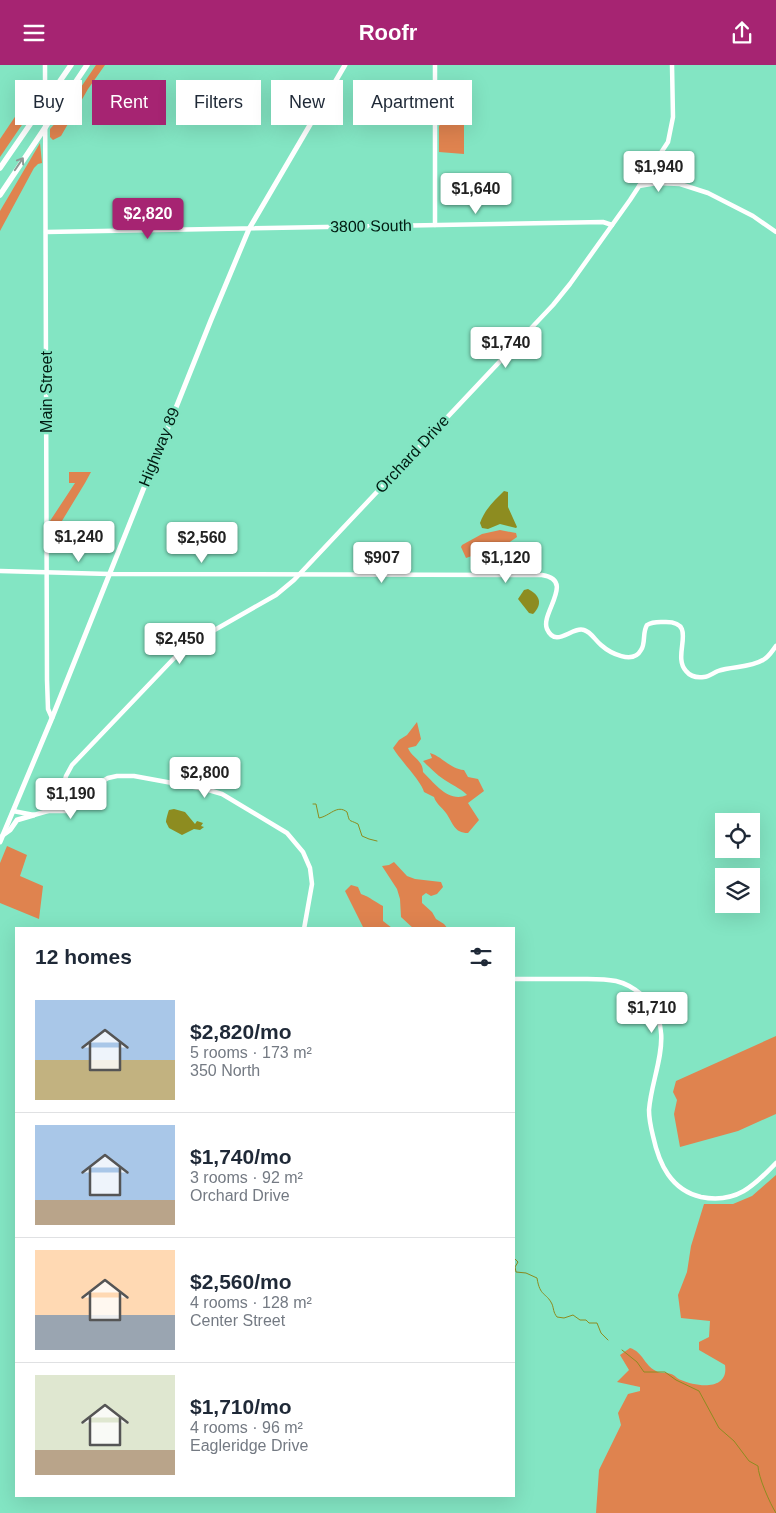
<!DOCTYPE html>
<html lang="en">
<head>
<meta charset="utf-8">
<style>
	:root { --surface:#fff; --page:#f2f2f3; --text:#1f2937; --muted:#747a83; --line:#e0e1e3; --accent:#a62472 }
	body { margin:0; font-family:Arial,sans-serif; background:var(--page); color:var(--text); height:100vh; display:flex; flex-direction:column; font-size:19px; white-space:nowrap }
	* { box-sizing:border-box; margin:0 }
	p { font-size:16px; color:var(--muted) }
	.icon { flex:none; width:28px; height:28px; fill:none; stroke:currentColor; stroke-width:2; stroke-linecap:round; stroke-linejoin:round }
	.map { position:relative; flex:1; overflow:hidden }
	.drawer { position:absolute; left:15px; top:862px; width:500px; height:570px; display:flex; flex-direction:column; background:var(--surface); border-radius:0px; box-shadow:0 5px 20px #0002 }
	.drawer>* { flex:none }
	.top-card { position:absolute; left:15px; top:15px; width:500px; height:45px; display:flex; gap:10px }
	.buttons { position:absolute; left:715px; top:748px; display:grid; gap:10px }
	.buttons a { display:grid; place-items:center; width:45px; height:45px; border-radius:0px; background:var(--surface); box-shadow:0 5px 20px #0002; font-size:25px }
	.price { position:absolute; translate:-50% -42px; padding:0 11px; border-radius:5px; background:#fff; color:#222; font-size:16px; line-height:32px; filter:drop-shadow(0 1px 2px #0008) }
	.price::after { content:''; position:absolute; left:50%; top:30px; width:15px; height:11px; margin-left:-8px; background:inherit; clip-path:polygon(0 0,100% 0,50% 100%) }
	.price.active { background:var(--accent); color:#fff }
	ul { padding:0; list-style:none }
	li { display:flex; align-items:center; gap:15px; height:125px; padding:0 20px }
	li+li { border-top:1px solid var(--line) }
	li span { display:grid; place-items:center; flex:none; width:140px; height:100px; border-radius:0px; color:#555 }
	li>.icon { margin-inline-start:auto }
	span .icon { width:60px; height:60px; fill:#fffc; stroke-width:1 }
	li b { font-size:21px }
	h2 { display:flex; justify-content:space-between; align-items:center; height:60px; padding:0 20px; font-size:21px }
	.pill { padding:0 18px; border-radius:0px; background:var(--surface); box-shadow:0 5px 20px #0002; font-size:18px; line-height:45px }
	.pill.active { background:var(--accent); color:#fff }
	header { display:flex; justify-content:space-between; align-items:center; height:65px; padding:0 20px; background:var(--accent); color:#fff; font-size:22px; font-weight:800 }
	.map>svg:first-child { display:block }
	.green { fill:#df834f }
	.water { fill:#8d8c20 }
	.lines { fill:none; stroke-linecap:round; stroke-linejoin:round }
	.stream { stroke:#8d8c20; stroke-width:1 }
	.secondary { stroke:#fff; stroke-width:4.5 }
	.primary { stroke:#fff; stroke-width:5 }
	.highway { stroke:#fff; stroke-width:5.5 }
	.oneway { stroke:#8c9994 }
	.labels { text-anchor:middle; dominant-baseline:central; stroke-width:5; stroke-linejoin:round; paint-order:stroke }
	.street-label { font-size:16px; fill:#001c12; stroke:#83e5c3 }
</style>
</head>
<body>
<header><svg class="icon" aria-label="menu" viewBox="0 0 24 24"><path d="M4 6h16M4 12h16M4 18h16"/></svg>Roofr<svg class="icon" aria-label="share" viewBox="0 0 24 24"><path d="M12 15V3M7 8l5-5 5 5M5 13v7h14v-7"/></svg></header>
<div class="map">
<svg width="776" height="1448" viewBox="0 0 776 1448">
	<rect width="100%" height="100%" fill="#83e5c3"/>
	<g class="green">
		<path d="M 96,0 L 105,0 L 88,24 L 61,71 L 53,75 L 50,72 L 50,64 L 60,53 Z"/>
		<path d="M 38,28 L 41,32 L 0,92 L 0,74 L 27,34 L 33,29 Z"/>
		<path d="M 440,60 L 464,60 L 464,89 L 439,87 L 439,61 Z"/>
		<path d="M 40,78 L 42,98 L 38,99 L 34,103 L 0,166 L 0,146 Z"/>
		<path d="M 69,407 L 91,407 L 85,418 L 51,474 L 50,456 L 75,418 L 69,418 Z"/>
		<path d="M 500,465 L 516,468 L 517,472 L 507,479 L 466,493 L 461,482 L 462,480 L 482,469 Z"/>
		<path d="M 417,657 L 421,674 L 416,681 L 408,683 C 412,693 423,695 423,707 C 435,719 449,738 467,730 C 463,725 454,721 448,717 C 439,712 430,703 423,696 L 432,693 L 430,688 C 443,692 450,704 464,705 L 468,712 L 478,714 L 484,726 L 468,738 L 479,755 L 468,768 C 454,768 453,758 446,748 C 442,742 436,739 434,732 L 424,727 C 422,717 400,695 393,683 L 399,675 L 407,670 Z"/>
		<path d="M 7,781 L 27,790 L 20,811 L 43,821 L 39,854 L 0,838 L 0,798 Z"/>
		<path d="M 394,797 L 407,811 L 415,814 L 441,817 L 443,822 L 437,829 L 431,831 L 426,828 L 422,831 L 422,838 L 432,847 L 436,854 L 444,859 L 448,864 L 414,864 L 401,852 L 400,834 L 397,824 L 382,801 L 389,800 Z"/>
		<path d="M 351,820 L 358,822 L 361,829 C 370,832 375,837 383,841 L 383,856 L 392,863 L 402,864 L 364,864 L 345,826 Z"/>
		<path d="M 776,971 L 776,1049 L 738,1066 L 680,1082 L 674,1049 L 677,1035 L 673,1027 L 676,1016 Z"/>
		<path d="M 776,1110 L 776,1448 L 596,1448 L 599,1405 L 621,1360 L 618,1348 L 628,1329 L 640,1326 L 640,1322 L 617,1317 L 629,1305 L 620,1290 L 630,1283 C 643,1287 644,1300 656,1306 C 660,1309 666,1307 671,1309 C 675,1310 677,1314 681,1315 C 697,1322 729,1326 725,1300 L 699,1285 L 699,1277 L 709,1272 L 710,1256 L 681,1253 L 678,1230 L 687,1207 L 691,1181 L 704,1139 L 733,1139 L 752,1131 Z"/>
	</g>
	<g class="water">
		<path d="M 504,426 L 508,427 L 508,442 L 517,462 L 516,463 L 500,459 L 488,464 L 482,463 L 480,458 C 485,444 494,436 504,426 Z"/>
		<path d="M 528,524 C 540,530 543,539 533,549 L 529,548 L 518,534 L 524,525 Z"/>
		<path d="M 174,744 L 185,747 L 195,759 L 197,756 L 203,758 L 201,761 L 204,762 L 200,765 L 194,764 L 182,770 L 169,763 L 166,757 C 166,755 168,747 169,745 Z"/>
	</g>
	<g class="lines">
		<g class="stream">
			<path d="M 313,739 L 316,739 L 319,753 C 330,751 337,739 347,747 C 350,758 348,754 358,759 L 362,771 L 369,774 L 377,776"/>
			<path d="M 514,1193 L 518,1197 L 515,1202 L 516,1207 L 526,1208 L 537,1213 C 540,1232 546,1227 552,1239 C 554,1244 553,1247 557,1252 L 564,1253 L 573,1250 L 580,1255 L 586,1255 L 589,1258 L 597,1258 L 601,1268 L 608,1275"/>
			<path d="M 622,1285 L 637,1297 L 644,1307 L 665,1307 L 676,1315 L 699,1326 L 719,1363 L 734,1376 L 749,1396 L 758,1401 C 758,1411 770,1439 776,1448"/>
		</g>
		<g class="secondary">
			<path d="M 45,0 L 47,615 L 48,644 L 52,653"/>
			<path d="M 435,0 L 435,160"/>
			<path d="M 646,111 L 657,118 L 680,119 L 708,128 L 753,151 L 776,167"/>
			<path d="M 639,121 L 657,118"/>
			<path d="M 46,167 L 603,157 L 612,160"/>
			<path d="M 0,506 L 109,509 L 542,510 C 576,515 540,548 547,564 C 556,584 572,561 584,565 C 591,567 595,575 601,580 C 610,588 633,600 641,585 C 646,578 642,568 647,560 C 653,556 659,557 666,557 C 699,557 671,590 686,606 C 690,611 697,613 704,612 C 709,612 713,608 718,606 C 732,601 750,603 763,595 C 769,592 772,586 776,581"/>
			<path d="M 65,717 C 66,727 73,734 73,741"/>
			<path d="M 70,733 L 86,730"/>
			<path d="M 60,735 L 66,711 L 72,700 L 179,588 L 190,579 L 276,530 L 294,515 L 553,240 L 570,219 L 630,135 L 668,77 L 673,52 L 672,0"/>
			<path d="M 61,745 L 58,740 L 60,735 L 65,732 L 69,733"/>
			<path d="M 13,746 L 34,750 L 48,746 L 69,746 L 96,720 L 108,713 L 117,711 L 134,711 L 205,724 L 222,729 L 287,768 L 303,787 L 310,803 L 312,819 L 304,864"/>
			<path d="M 48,746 L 50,742 L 58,738"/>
			<path d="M 514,914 C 534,914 554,914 574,914 C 588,914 602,913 616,916 C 625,918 635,924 642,930 C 679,964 652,1005 649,1045 C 649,1053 651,1063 653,1071 C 659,1099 671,1125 701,1132 C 736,1139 754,1121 776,1098"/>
		</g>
		<g class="primary">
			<path d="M 3,770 L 10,765 L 17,755 L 34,750"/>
			<path d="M 0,777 L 52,653 L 211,255 L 249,164 L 345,0"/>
		</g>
		<g class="highway">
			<path d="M 0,103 L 71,0"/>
			<path d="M 0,130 L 87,0"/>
		</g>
	</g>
	<defs><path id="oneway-shaft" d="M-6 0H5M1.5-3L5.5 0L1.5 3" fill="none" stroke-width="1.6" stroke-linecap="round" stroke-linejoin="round" transform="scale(1.25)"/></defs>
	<use class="oneway" href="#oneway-shaft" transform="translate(19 99) rotate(-56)"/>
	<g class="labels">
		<g class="street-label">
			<text transform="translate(371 161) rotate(-1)">3800 South</text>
			<text transform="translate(46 327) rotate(-90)">Main Street</text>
			<text transform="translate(159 382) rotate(-68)">Highway 89</text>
			<text transform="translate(412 389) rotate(-47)">Orchard Drive</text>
		</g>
	</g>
</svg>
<div class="buttons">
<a><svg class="icon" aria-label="locate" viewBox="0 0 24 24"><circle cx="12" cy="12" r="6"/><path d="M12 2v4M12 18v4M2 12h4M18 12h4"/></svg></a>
<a><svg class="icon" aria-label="layers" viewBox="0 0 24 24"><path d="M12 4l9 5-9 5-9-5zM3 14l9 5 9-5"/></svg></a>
</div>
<b class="price" style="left:659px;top:128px">$1,940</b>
<b class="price" style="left:476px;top:150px">$1,640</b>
<b class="price active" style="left:148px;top:175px">$2,820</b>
<b class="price" style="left:506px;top:304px">$1,740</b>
<b class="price" style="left:79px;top:498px">$1,240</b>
<b class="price" style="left:202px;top:499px">$2,560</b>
<b class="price" style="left:382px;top:519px">$907</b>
<b class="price" style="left:506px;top:519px">$1,120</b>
<b class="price" style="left:180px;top:600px">$2,450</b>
<b class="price" style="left:205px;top:734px">$2,800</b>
<b class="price" style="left:71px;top:755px">$1,190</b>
<b class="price" style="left:652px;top:969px">$1,710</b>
<div class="top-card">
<a class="pill">Buy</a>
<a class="pill active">Rent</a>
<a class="pill">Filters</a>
<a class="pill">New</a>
<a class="pill">Apartment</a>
</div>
<section class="drawer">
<h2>12 homes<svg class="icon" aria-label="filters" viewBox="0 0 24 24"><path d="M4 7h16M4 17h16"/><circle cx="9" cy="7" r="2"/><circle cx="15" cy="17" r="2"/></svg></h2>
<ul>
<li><span style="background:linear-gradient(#a9c7e8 60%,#c2b280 0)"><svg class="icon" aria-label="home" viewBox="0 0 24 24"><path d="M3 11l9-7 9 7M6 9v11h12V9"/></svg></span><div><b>$2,820/mo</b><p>5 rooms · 173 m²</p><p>350 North</p></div></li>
<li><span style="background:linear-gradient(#a9c7e8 75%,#b9a48a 0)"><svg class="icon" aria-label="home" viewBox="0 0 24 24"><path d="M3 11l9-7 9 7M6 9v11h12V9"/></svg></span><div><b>$1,740/mo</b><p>3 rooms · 92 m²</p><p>Orchard Drive</p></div></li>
<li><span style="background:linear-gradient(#ffd9b3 65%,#9aa5b1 0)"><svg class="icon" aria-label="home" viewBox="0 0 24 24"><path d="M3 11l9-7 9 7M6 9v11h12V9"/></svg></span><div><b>$2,560/mo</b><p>4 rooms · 128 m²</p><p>Center Street</p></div></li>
<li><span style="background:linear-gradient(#dfe7d0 75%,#b9a48a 0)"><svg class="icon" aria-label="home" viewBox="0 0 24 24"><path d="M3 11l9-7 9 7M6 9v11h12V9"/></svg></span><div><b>$1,710/mo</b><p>4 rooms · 96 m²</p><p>Eagleridge Drive</p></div></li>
</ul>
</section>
</div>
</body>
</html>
